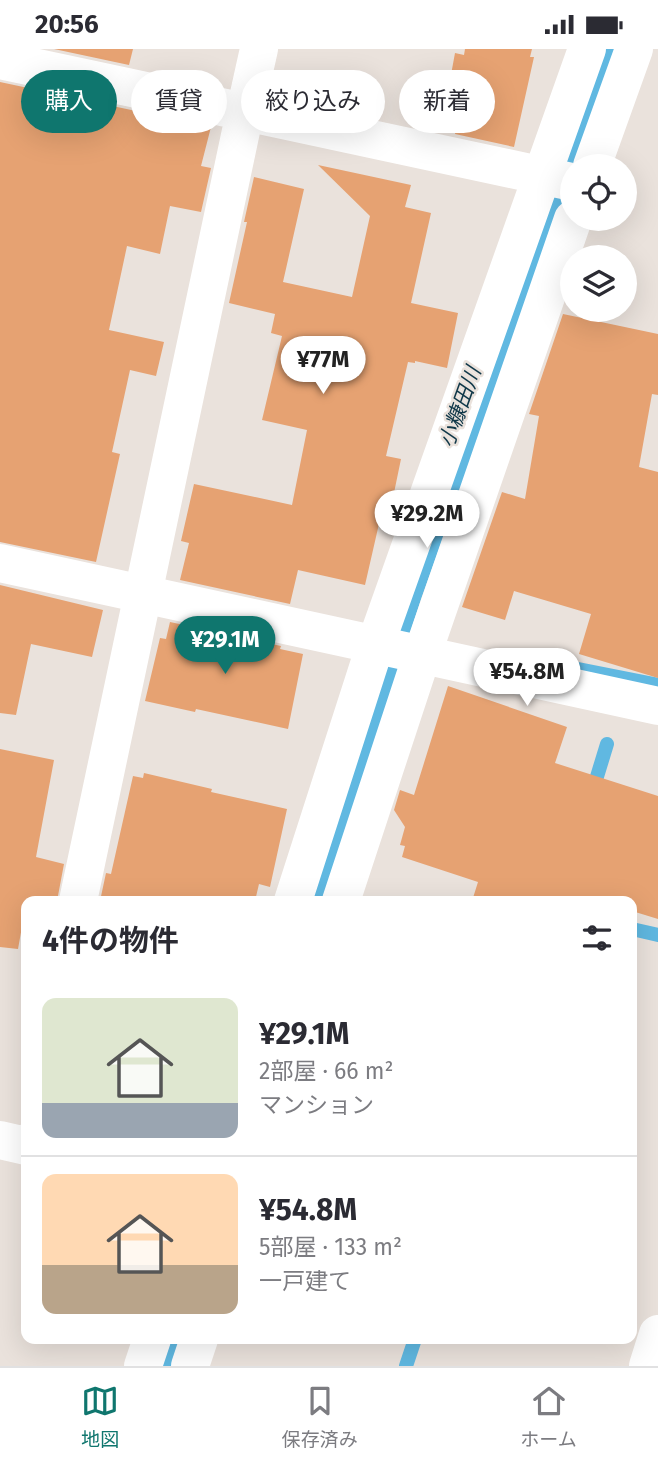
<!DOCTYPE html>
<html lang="ja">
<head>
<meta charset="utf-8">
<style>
	:root { --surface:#fff; --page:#f2f2f3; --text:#2b2b33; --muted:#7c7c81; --line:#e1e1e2; --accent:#0f766e }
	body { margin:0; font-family:"Fira Sans","Noto Sans JP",sans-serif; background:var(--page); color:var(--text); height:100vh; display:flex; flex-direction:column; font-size:26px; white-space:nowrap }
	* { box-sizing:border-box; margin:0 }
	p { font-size:23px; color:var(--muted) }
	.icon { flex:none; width:38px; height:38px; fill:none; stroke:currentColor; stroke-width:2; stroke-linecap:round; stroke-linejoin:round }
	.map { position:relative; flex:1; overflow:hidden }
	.panel { position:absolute; left:21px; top:847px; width:616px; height:448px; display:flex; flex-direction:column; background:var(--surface); border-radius:14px; box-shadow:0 7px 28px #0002 }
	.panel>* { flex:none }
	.hud { position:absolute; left:21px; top:21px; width:616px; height:63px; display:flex; gap:14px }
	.buttons { position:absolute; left:560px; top:105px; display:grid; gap:14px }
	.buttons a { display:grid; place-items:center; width:77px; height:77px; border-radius:50%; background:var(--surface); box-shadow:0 7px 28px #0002; font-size:35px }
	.price { position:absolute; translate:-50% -60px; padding:0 16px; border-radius:24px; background:#fff; color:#222; font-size:23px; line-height:46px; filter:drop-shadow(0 2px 4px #0008) }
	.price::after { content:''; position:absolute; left:50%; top:42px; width:21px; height:16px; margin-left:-10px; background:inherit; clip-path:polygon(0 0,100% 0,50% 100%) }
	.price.active { background:var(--accent); color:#fff }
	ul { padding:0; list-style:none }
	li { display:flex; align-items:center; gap:21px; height:175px; padding:0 21px }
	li+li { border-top:2px solid var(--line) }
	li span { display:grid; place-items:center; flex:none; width:196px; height:140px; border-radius:14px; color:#555 }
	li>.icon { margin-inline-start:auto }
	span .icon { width:84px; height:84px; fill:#fffc; stroke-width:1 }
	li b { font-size:30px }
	h2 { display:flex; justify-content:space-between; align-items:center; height:84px; padding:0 21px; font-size:30px }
	.tag { padding:0 24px; border-radius:32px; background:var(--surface); box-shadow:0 7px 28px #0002; font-size:24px; line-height:63px }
	.tag.active { background:var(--accent); color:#fff }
	.status { display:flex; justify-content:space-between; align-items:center; height:49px; padding:0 35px; background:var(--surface); direction:ltr }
	.status svg { height:19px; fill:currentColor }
	.tabs { display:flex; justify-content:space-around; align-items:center; height:98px; border-top:2px solid var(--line); background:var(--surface); font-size:19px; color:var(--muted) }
	.tabs a { display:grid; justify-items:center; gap:4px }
	.tabs .active { color:var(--accent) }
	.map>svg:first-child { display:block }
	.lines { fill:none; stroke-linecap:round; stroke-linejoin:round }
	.stream { stroke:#60b8e1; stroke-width:14 }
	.building { fill:#e6a272 }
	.minor { stroke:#fff; stroke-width:38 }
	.labels { text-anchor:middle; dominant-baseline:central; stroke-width:5; stroke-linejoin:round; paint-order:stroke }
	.water-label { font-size:21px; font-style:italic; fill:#0f3748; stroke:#eae2dc }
</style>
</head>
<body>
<div class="status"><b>20:56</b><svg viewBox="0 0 49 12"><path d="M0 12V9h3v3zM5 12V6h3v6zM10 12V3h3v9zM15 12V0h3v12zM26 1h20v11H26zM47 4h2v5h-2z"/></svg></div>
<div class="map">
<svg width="658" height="1317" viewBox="0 0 658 1317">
	<rect width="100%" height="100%" fill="#eae2dc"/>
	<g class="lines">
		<g class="stream">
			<path d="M 553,615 L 658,636"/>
			<path d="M 592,744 L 607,695"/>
			<path d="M 316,852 L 414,549 L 611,0"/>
			<path d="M 632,880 L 658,886"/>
			<path d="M 167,1317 L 176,1290"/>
			<path d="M 406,1317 L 415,1290"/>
		</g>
	</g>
	<g class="building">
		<path d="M 54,0 L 133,0 L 129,16 Z"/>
		<path d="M 465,0 L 532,0 L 530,8 L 534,8 L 514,98 L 455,85 L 459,64 L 451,62 L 456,44 L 448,42 L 455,4 L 464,6 Z"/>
		<path d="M 0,33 L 211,78 L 201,117 L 211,119 L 201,163 L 170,157 L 160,205 L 127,197 L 109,281 L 164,293 L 156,327 L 130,321 L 112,403 L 120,405 L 96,513 L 0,493 Z"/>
		<path d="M 318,116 L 411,136 L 405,158 L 431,164 L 411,254 L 458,264 L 447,319 L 415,312 L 415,314 L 408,313 L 386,407 L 401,410 L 389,468 L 381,466 L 365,536 L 298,521 L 290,555 L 180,531 L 189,494 L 181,492 L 194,435 L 292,456 L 307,381 L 262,371 L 282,287 L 271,284 L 275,265 L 229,254 L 247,173 L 244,173 L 254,128 L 304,140 L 283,233 L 352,248 L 370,167 Z"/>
		<path d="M 563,265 L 658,285 L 658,346 L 652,345 L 639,418 L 658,423 L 658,629 L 579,605 L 591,565 L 514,542 L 505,571 L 462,558 L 502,443 L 525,450 L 539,367 L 529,365 Z"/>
		<path d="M 0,536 L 103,561 L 92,608 L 31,595 L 16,666 L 0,664 Z"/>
		<path d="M 170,573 L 281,597 L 280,600 L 303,605 L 288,680 L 196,660 L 195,663 L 145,652 L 160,589 L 166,590 Z"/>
		<path d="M 448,637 L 567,678 L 555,714 L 658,747 L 658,870 L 632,862 L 632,852 L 472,852 L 478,833 L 402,808 L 405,797 L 400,796 L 405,778 L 394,761 L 400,741 L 414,746 Z"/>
		<path d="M 0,700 L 54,711 L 36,808 L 64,815 L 57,852 L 27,850 L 18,900 L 0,898 Z"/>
		<path d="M 144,724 L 212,740 L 211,743 L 287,760 L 270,838 L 259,835 L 255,852 L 100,852 L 106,824 L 111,825 L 133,727 L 143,729 Z"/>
	</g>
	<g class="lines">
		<g class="minor">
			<path d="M 259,0 L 245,63 L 572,133"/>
			<path d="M 0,11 L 245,63 L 78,852"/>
			<path d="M 592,117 L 634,0"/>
			<path d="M 0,514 L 658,657"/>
			<path d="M 293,852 L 375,597 L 587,0"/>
			<path d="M 341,852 L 422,606 L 573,170"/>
			<path d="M 0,1091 L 26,1097 L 26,1094"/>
			<path d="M 143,1317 L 152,1290"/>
			<path d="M 190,1317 L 199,1290"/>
			<path d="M 648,1317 L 658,1285"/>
		</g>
	</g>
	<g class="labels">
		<g class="water-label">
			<text transform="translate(460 358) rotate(-70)">小糠田川</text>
		</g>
	</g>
</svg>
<div class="buttons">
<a><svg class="icon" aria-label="locate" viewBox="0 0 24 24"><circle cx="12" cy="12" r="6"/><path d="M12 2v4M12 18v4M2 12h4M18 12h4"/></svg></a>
<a><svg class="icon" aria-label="layers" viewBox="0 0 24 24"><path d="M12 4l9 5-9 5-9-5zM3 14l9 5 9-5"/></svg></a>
</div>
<b class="price" style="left:323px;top:347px">¥77M</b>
<b class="price" style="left:427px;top:501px">¥29.2M</b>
<b class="price active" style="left:225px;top:627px">¥29.1M</b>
<b class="price" style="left:527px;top:659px">¥54.8M</b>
<div class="hud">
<a class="tag active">購入</a>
<a class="tag">賃貸</a>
<a class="tag">絞り込み</a>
<a class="tag">新着</a>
</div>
<section class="panel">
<h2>4件の物件<svg class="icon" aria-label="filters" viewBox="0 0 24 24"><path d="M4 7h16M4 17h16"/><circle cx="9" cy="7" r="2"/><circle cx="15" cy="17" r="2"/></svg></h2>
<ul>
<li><span style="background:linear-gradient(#dfe7d0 75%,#9aa5b1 0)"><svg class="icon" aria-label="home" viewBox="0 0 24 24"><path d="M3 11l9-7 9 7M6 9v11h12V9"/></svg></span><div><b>¥29.1M</b><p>2部屋 · 66 m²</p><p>マンション</p></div></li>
<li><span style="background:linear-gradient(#ffd9b3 65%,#b9a48a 0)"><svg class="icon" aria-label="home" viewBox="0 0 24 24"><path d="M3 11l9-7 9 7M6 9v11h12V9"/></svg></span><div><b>¥54.8M</b><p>5部屋 · 133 m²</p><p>一戸建て</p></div></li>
</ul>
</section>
</div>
<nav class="tabs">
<a class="active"><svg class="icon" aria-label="map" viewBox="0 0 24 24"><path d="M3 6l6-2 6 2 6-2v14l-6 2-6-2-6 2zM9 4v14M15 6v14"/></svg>地図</a>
<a><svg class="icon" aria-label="saved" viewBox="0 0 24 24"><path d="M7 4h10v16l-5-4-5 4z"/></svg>保存済み</a>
<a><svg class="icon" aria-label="home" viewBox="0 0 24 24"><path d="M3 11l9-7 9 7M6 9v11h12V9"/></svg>ホーム</a>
</nav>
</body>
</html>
